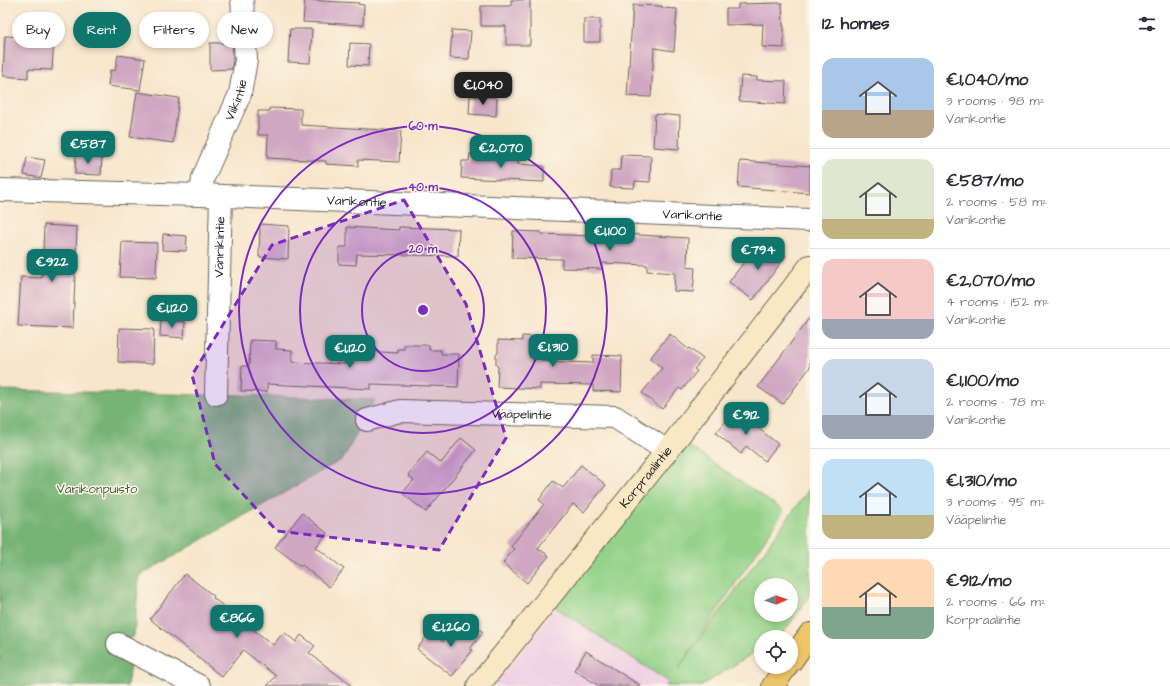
<!DOCTYPE html>
<html lang="en">
<head>
<meta charset="utf-8">
<style>
	:root { --surface:#fff; --page:#f2f2f3; --text:#2b2b33; --muted:#7c7c81; --line:#e1e1e2; --accent:#0f766e }
	body { margin:0; font-family:"Architects Daughter",sans-serif; background:var(--page); color:var(--text); height:100vh; display:flex; flex-direction:column; font-size:15px; white-space:nowrap }
	* { box-sizing:border-box; margin:0 }
	p { font-size:13px; color:var(--muted) }
	.icon { flex:none; width:22px; height:22px; fill:none; stroke:currentColor; stroke-width:2; stroke-linecap:round; stroke-linejoin:round }
	.map { position:relative; flex:1; overflow:hidden }
	.drawer { display:flex; flex-direction:column; background:var(--surface); width:360px }
	.drawer>* { flex:none }
	.top-card { position:absolute; left:12px; top:12px; width:380px; height:36px; display:flex; gap:8px }
	.needle { width:26px; rotate:88deg }
	.controls { position:absolute; left:754px; top:578px; display:grid; gap:8px }
	.controls a { display:grid; place-items:center; width:44px; height:44px; border-radius:50%; background:var(--surface); box-shadow:0 2px 6px #0003; font-size:20px }
	.price { position:absolute; translate:-50% -34px; padding:0 9px; border-radius:8px; background:var(--accent); color:#fff; font-size:13px; line-height:26px; filter:drop-shadow(0 1px 2px #0008) }
	.price::after { content:''; position:absolute; left:50%; top:24px; width:12px; height:9px; margin-left:-6px; background:inherit; clip-path:polygon(0 0,100% 0,50% 100%) }
	.price.selected { background:#222; color:#fff }
	ul { padding:0; list-style:none }
	li { display:flex; align-items:center; gap:12px; height:100px; padding:0 12px }
	li+li { border-top:1px solid var(--line) }
	li span { display:grid; place-items:center; flex:none; width:112px; height:80px; border-radius:12px; color:#555 }
	li>.icon { margin-inline-start:auto }
	span .icon { width:48px; height:48px; fill:#fffc; stroke-width:1 }
	li b { font-size:17px }
	h2 { display:flex; justify-content:space-between; align-items:center; height:48px; padding:0 12px; font-size:17px }
	.tag { padding:0 14px; border-radius:18px; background:var(--surface); box-shadow:0 2px 6px #0003; font-size:14px; line-height:36px }
	.tag.selected { background:var(--accent); color:#fff }
	main { display:flex; flex:1; min-height:0 }
	.map>svg:first-child { display:block }
	.built { fill:#efd0e5 }
	.green { fill:#93d288; stroke:#587752; fill-rule:evenodd }
	.forest { fill:#76b474; stroke:#496848 }
	.building { fill:#d0a7c2 }
	.lines { fill:none; stroke-linecap:round; stroke-linejoin:round }
	.street-casing { stroke:#69635a; stroke-width:24 }
	.secondary-casing { stroke:#69635a; stroke-width:24 }
	.highway-casing { stroke:#69635a; stroke-width:24 }
	.street { stroke:#fff; stroke-width:22 }
	.secondary { stroke:#f8e8c3; stroke-width:22 }
	.highway { stroke:#eec569; stroke-width:22 }
	.marked { fill:#7b2cbf; fill-opacity:0.2; stroke:#7b2cbf; stroke-width:3; stroke-dasharray:8 5; stroke-linejoin:round }
	.ring { fill:none; stroke:#7b2cbf; stroke-width:2 }
	.labels { text-anchor:middle; dominant-baseline:central; stroke-width:3; stroke-linejoin:round; paint-order:stroke }
	.street-label { font-size:13px; fill:#1c1c1c; stroke:#fcf5e5 }
	.park-label { font-size:13px; fill:#465c42; stroke:#fcf5e5 }
	.centre { fill:#7b2cbf; stroke:#fcf5e5; stroke-width:2 }
	.ring-label { font-size:12px; text-anchor:middle; font-weight:bold; fill:#7b2cbf; stroke:#fcf5e5; stroke-width:3; stroke-linejoin:round; paint-order:stroke }
</style>
</head>
<body>
<main>
<div class="map">
<svg width="810" height="686" viewBox="0 0 810 686">
	<rect width="100%" height="100%" fill="#fcf5e5"/>
	<filter id="ink" filterUnits="userSpaceOnUse"><feTurbulence type="fractalNoise" baseFrequency=".025" numOctaves="2"/><feDisplacementMap in="SourceGraphic" scale="8" xChannelSelector="R" yChannelSelector="G"/><feConvolveMatrix kernelMatrix="1 2 1 2 8 2 1 2 1" color-interpolation-filters="sRGB"/></filter>
	<filter id="wash" filterUnits="userSpaceOnUse"><feTurbulence type="fractalNoise" baseFrequency=".012" numOctaves="4" result="noise"/><feDisplacementMap in="SourceGraphic" scale="16" xChannelSelector="R" yChannelSelector="G"/><feGaussianBlur stdDeviation="0.9" result="paint"/><feColorMatrix in="noise" values="0 0 0 0 0 0 0 0 0 0 0 0 0 0 0 0 0 1.4 0 .05"/><feComposite in="paint" operator="in"/></filter>
	<g filter="url(#wash)">
		<rect width="100%" height="100%" fill="#f7e6cc"/>
		<path class="built" d="M 555,607 L 669,682 L 666,686 L 493,686 Z"/>
		<path class="green" d="M 677,438 L 784,511 L 678,669 L 810,488 L 810,595 L 781,636 L 779,637 L 761,637 L 761,648 L 701,686 L 666,686 L 669,682 L 555,607 ZM 761,585 L 791,585 L 791,615 L 761,615 Z"/>
		<path class="forest" d="M 0,386 L 1,390 L 206,395 L 216,394 L 375,400 L 343,459 L 139,576 L 134,636 L 118,644 L 130,666 L 127,686 L 0,686 Z"/>
		<g id="blocks">
			<g class="building">
				<path d="M 305,0 L 359,3 L 358,4 L 364,5 L 363,25 L 303,22 Z"/>
				<path d="M 511,0 L 530,0 L 530,45 L 506,45 L 506,26 L 481,26 L 481,6 L 511,6 Z"/>
				<path d="M 782,3 L 783,26 L 784,26 L 784,48 L 762,47 L 763,24 L 726,25 L 726,9 L 738,9 L 738,4 Z"/>
				<path d="M 633,5 L 662,6 L 662,8 L 677,9 L 674,51 L 654,48 L 651,97 L 627,96 Z"/>
				<rect x="584" y="19" width="16" height="23"/>
				<path d="M 290,29 L 312,29 L 310,63 L 288,62 Z"/>
				<path d="M 452,30 L 471,31 L 469,59 L 450,58 Z"/>
				<path d="M 5,36 L 54,39 L 52,70 L 28,69 L 28,78 L 3,76 Z"/>
				<path d="M 210,43 L 232,43 L 233,59 L 232,69 L 210,70 Z"/>
				<path d="M 350,43 L 369,44 L 368,66 L 349,65 Z"/>
				<path d="M 118,55 L 145,59 L 140,90 L 108,86 L 110,70 L 115,71 Z"/>
				<path d="M 741,76 L 757,77 L 757,80 L 786,81 L 785,104 L 739,101 Z"/>
				<path d="M 137,92 L 179,98 L 173,143 L 130,137 Z"/>
				<path d="M 470,96 L 497,98 L 496,116 L 469,114 Z"/>
				<path d="M 270,108 L 301,109 L 301,125 L 401,131 L 399,162 L 358,160 L 358,166 L 326,164 L 326,161 L 267,158 L 268,135 L 258,135 L 258,111 L 269,111 Z"/>
				<path d="M 655,114 L 680,116 L 679,149 L 653,147 Z"/>
				<path d="M 470,154 L 519,158 L 518,164 L 544,166 L 544,182 L 461,178 L 462,161 L 469,161 Z"/>
				<path d="M 76,155 L 102,156 L 101,175 L 75,174 Z"/>
				<path d="M 621,155 L 651,156 L 650,182 L 635,181 L 634,188 L 610,187 L 611,170 L 620,170 Z"/>
				<path d="M 27,157 L 45,160 L 41,178 L 24,175 Z"/>
				<path d="M 740,161 L 810,166 L 810,193 L 738,187 Z"/>
				<path d="M 260,224 L 289,226 L 288,259 L 259,257 Z"/>
				<path d="M 44,225 L 77,227 L 73,328 L 18,326 L 21,277 L 42,278 Z"/>
				<path d="M 347,227 L 399,230 L 399,227 L 459,229 L 458,256 L 357,254 L 356,265 L 339,264 L 339,247 L 347,247 Z"/>
				<path d="M 513,231 L 541,232 L 541,234 L 593,236 L 593,232 L 688,238 L 687,267 L 695,268 L 693,292 L 674,291 L 675,273 L 647,271 L 647,265 L 602,263 L 602,269 L 562,268 L 562,259 L 512,258 Z"/>
				<path d="M 163,234 L 187,236 L 186,251 L 162,250 Z"/>
				<path d="M 122,242 L 157,243 L 156,278 L 120,277 Z"/>
				<path d="M 767,242 L 786,256 L 753,300 L 729,282 L 747,258 L 752,262 Z"/>
				<path d="M 810,317 L 810,367 L 783,404 L 758,387 Z"/>
				<path d="M 161,320 L 185,322 L 184,338 L 160,336 Z"/>
				<path d="M 119,328 L 154,329 L 153,364 L 118,362 Z"/>
				<path d="M 670,334 L 688,349 L 689,348 L 703,359 L 694,369 L 697,371 L 682,390 L 679,388 L 662,409 L 642,393 L 662,368 L 650,358 Z"/>
				<path d="M 522,336 L 543,337 L 542,361 L 593,363 L 593,355 L 622,356 L 621,392 L 593,391 L 593,385 L 540,384 L 540,389 L 497,387 L 498,367 L 496,365 L 496,355 L 498,353 L 498,340 L 522,341 Z"/>
				<path d="M 250,340 L 276,341 L 276,349 L 292,350 L 292,362 L 345,364 L 345,350 L 398,353 L 398,349 L 404,349 L 404,345 L 429,345 L 429,350 L 441,350 L 441,354 L 459,354 L 458,387 L 371,384 L 371,389 L 267,384 L 267,392 L 241,391 L 242,366 L 249,366 Z"/>
				<path d="M 735,410 L 778,444 L 765,461 L 746,446 L 741,454 L 716,433 Z"/>
				<path d="M 461,438 L 476,450 L 426,512 L 402,493 L 414,480 L 408,475 L 427,452 L 441,463 Z"/>
				<path d="M 581,465 L 606,485 L 584,512 L 573,504 L 538,548 L 549,556 L 527,583 L 503,563 L 514,549 L 511,546 L 544,504 L 539,500 L 553,481 L 563,488 Z"/>
				<path d="M 302,513 L 327,533 L 316,547 L 344,569 L 329,587 L 302,565 L 300,566 L 275,547 Z"/>
				<path d="M 185,574 L 214,596 L 213,598 L 273,645 L 284,632 L 296,642 L 301,635 L 315,646 L 309,653 L 352,686 L 267,686 L 276,676 L 243,650 L 222,677 L 150,619 Z"/>
				<path d="M 467,620 L 483,632 L 470,649 L 473,650 L 452,676 L 417,649 L 430,632 L 443,642 L 450,633 L 454,636 Z"/>
				<path d="M 586,651 L 641,686 L 599,686 L 574,670 Z"/>
			</g>
		</g>
	</g>
	<g filter="url(#ink)">
		<use href="#blocks" fill-opacity="0" stroke="#69635a" stroke-width="1"/>
		<g class="lines">
			<defs>
				<g id="street">
					<path id="s1" d="M 0,190 L 201,195 L 810,220"/>
					<path id="s2" d="M 201,195 L 203,178 L 240,94 L 246,60 L 242,0"/>
					<path id="s3" d="M 216,394 L 221,196"/>
					<path id="s4" d="M 367,420 L 400,411 L 615,417 L 667,451"/>
					<path d="M 118,644 L 199,686"/>
				</g>
				<g id="secondary">
					<path id="s5" d="M 478,686 L 667,451 L 810,266"/>
				</g>
				<g id="highway">
					<path d="M 791,661 L 810,634"/>
					<path d="M 773,686 L 786,667"/>
				</g>
			</defs>
			<use href="#street" class="street-casing"/>
			<use href="#secondary" class="secondary-casing"/>
			<use href="#highway" class="highway-casing"/>
			<use href="#street" class="street"/>
			<use href="#secondary" class="secondary"/>
			<use href="#highway" class="highway"/>
		</g>
	</g>
	<path class="marked" d="M 404,200 L 466,304 L 506,438 L 439,550 L 277,531 L 215,464 L 192,375 L 272,245 Z"/>
	<g class="ring">
		<circle cx="423" cy="310" r="61"/>
		<circle cx="423" cy="310" r="123"/>
		<circle cx="423" cy="310" r="184"/>
	</g>
	<g class="labels">
		<g class="street-label">
			<text stroke="none"><textPath href="#s2" startOffset="102">Viikintie</textPath></text>
			<text stroke="none"><textPath href="#s1" startOffset="357">Varikontie</textPath></text>
			<text stroke="none"><textPath href="#s1" startOffset="693">Varikontie</textPath></text>
			<text stroke="none"><textPath href="#s3" startOffset="147">Vänrikintie</textPath></text>
			<text stroke="none"><textPath href="#s4" startOffset="156">Vääpelintie</textPath></text>
			<text stroke="none"><textPath href="#s5" startOffset="268">Korpraalintie</textPath></text>
		</g>
		<g class="park-label">
			<text x="97" y="489">Varikonpuisto</text>
		</g>
	</g>
	<circle cx="423" cy="310" r="6" class="centre"/>
	<g class="ring-label">
		<text x="423" y="130">60 m</text>
		<text x="423" y="191">40 m</text>
		<text x="423" y="253">20 m</text>
	</g>
</svg>
<div class="controls">
<a><svg class="needle" viewBox="-14 -14 28 28"><path d="M0-13l5 13h-10z" fill="#e53935"/><path d="M0 13l5-13h-10z" fill="#7c7c81"/></svg></a>
<a><svg class="icon" aria-label="locate" viewBox="0 0 24 24"><circle cx="12" cy="12" r="6"/><path d="M12 2v4M12 18v4M2 12h4M18 12h4"/></svg></a>
</div>
<b class="price selected" style="left:483px;top:106px">€1,040</b>
<b class="price" style="left:88px;top:165px">€587</b>
<b class="price" style="left:501px;top:169px">€2,070</b>
<b class="price" style="left:610px;top:252px">€1,100</b>
<b class="price" style="left:758px;top:271px">€794</b>
<b class="price" style="left:52px;top:283px">€922</b>
<b class="price" style="left:172px;top:329px">€1,120</b>
<b class="price" style="left:553px;top:368px">€1,310</b>
<b class="price" style="left:350px;top:369px">€1,120</b>
<b class="price" style="left:746px;top:436px">€912</b>
<b class="price" style="left:237px;top:639px">€866</b>
<b class="price" style="left:451px;top:648px">€1,260</b>
<div class="top-card">
<a class="tag">Buy</a>
<a class="tag selected">Rent</a>
<a class="tag">Filters</a>
<a class="tag">New</a>
</div>
</div>
<section class="drawer">
<h2>12 homes<svg class="icon" aria-label="filters" viewBox="0 0 24 24"><path d="M4 7h16M4 17h16"/><circle cx="9" cy="7" r="2"/><circle cx="15" cy="17" r="2"/></svg></h2>
<ul>
<li><span style="background:linear-gradient(#a9c7e8 65%,#b9a48a 0)"><svg class="icon" aria-label="home" viewBox="0 0 24 24"><path d="M3 11l9-7 9 7M6 9v11h12V9"/></svg></span><div><b>€1,040/mo</b><p>3 rooms · 98 m²</p><p>Varikontie</p></div></li>
<li><span style="background:linear-gradient(#dfe7d0 75%,#c2b280 0)"><svg class="icon" aria-label="home" viewBox="0 0 24 24"><path d="M3 11l9-7 9 7M6 9v11h12V9"/></svg></span><div><b>€587/mo</b><p>2 rooms · 58 m²</p><p>Varikontie</p></div></li>
<li><span style="background:linear-gradient(#f6c9c9 75%,#9aa5b1 0)"><svg class="icon" aria-label="home" viewBox="0 0 24 24"><path d="M3 11l9-7 9 7M6 9v11h12V9"/></svg></span><div><b>€2,070/mo</b><p>4 rooms · 152 m²</p><p>Varikontie</p></div></li>
<li><span style="background:linear-gradient(#c9d6e8 70%,#9aa5b1 0)"><svg class="icon" aria-label="home" viewBox="0 0 24 24"><path d="M3 11l9-7 9 7M6 9v11h12V9"/></svg></span><div><b>€1,100/mo</b><p>2 rooms · 78 m²</p><p>Varikontie</p></div></li>
<li><span style="background:linear-gradient(#bfe0f5 70%,#c2b280 0)"><svg class="icon" aria-label="home" viewBox="0 0 24 24"><path d="M3 11l9-7 9 7M6 9v11h12V9"/></svg></span><div><b>€1,310/mo</b><p>3 rooms · 95 m²</p><p>Vääpelintie</p></div></li>
<li><span style="background:linear-gradient(#ffd9b3 60%,#7fa58c 0)"><svg class="icon" aria-label="home" viewBox="0 0 24 24"><path d="M3 11l9-7 9 7M6 9v11h12V9"/></svg></span><div><b>€912/mo</b><p>2 rooms · 66 m²</p><p>Korpraalintie</p></div></li>
</ul>
</section>
</main>
</body>
</html>
